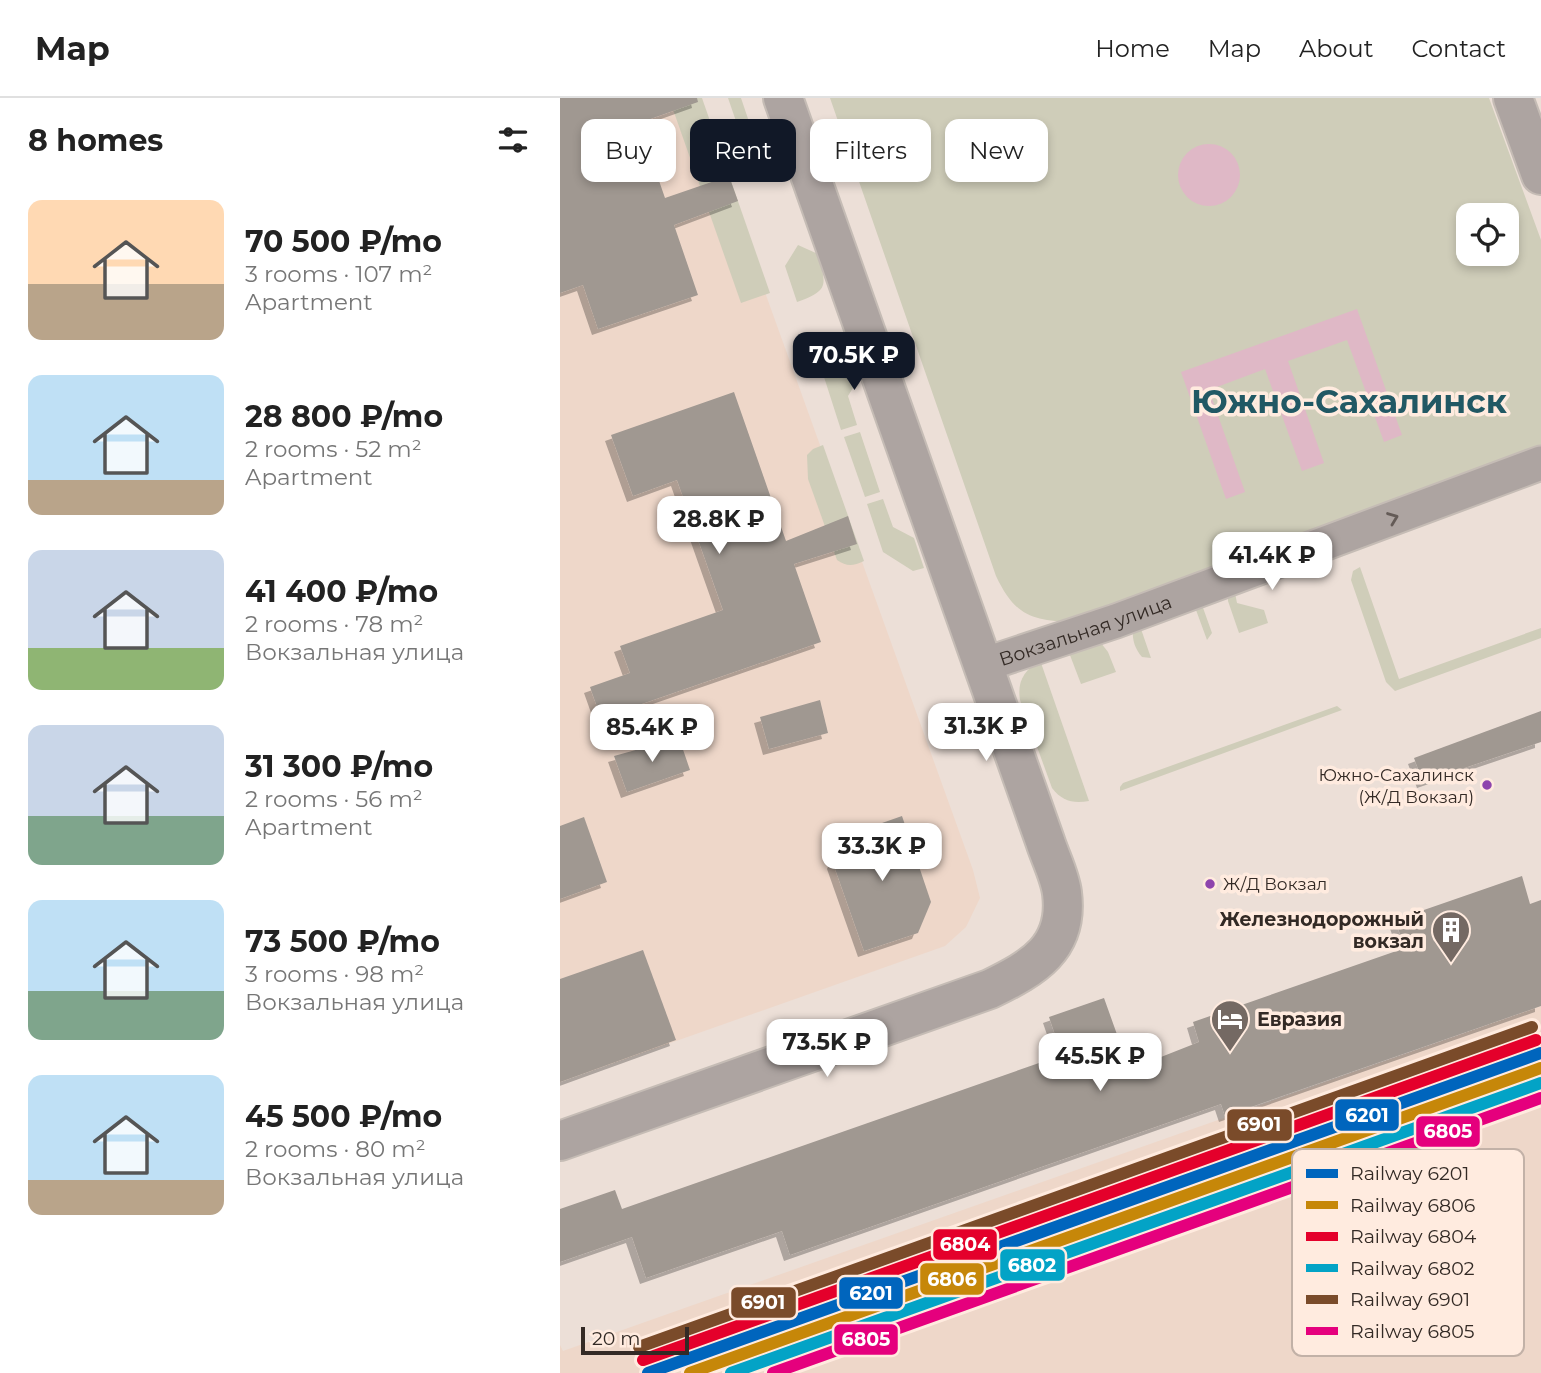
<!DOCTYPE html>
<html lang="en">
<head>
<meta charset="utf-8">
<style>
	:root { --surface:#fff; --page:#f2f2f2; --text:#222; --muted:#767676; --line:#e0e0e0; --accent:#111827 }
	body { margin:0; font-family:Montserrat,sans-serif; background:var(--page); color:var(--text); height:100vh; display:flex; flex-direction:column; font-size:26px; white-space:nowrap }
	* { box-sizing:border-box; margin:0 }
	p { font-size:23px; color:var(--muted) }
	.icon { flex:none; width:38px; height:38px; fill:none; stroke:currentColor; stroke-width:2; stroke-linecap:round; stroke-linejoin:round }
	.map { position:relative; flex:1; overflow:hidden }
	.drawer { display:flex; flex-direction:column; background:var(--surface); width:560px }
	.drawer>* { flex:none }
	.top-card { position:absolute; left:21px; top:21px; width:665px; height:63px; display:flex; gap:14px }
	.fabs { position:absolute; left:896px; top:105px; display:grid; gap:14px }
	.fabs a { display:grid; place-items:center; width:63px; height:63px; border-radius:14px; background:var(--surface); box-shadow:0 4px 10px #0003; font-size:35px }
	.scale { position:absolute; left:21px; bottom:18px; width:108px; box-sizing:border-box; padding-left:7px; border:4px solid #332a25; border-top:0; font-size:19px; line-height:24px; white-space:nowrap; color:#332a25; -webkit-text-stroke:5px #ffebdf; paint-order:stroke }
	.price { position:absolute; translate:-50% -60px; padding:0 16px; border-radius:14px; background:#fff; color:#222; font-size:23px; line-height:46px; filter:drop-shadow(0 2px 4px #0008) }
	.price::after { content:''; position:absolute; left:50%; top:42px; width:21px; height:16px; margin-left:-10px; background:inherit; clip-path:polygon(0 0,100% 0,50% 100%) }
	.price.on { background:var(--accent); color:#fff }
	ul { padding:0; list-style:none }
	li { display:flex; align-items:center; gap:21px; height:175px; padding:0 28px }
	li span { display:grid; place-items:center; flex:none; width:196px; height:140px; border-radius:14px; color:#555 }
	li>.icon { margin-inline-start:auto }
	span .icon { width:84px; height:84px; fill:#fffc; stroke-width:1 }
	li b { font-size:30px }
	h2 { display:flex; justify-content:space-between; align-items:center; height:84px; padding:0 28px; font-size:30px }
	.chip { padding:0 24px; border-radius:14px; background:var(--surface); box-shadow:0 4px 10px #0003; font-size:24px; line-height:63px }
	.chip.on { background:var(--accent); color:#fff }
	header { display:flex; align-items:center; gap:42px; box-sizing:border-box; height:98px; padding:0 35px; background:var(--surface); border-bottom:2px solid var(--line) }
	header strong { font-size:33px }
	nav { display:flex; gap:38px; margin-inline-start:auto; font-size:24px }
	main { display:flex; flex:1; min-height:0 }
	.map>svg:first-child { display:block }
	.built { fill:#eed7c9 }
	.green { fill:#cfcdb9; fill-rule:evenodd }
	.water { fill:#dfb8c6 }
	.building { fill:#a09891; filter:url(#shadow) }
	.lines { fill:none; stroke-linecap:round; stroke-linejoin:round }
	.minor-casing { stroke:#c5bcb5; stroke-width:37 }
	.tertiary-casing { stroke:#c5bcb5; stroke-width:42 }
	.minor { stroke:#ada4a1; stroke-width:33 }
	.tertiary { stroke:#ada4a1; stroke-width:38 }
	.rail-1-casing { stroke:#ffebdf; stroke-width:18 }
	.rail-2-casing { stroke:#ffebdf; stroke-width:18 }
	.rail-3-casing { stroke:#ffebdf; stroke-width:18 }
	.rail-4-casing { stroke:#ffebdf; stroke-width:18 }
	.rail-5-casing { stroke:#ffebdf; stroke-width:18 }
	.rail-6-casing { stroke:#ffebdf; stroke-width:18 }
	.rail-1 { stroke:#0065bd; stroke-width:12 }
	.rail-2 { stroke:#c68709; stroke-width:12 }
	.rail-3 { stroke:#e4002b; stroke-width:12 }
	.rail-4 { stroke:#03a3c6; stroke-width:12 }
	.rail-5 { stroke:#7a4b2a; stroke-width:12 }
	.rail-6 { stroke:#e5007d; stroke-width:12 }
	.oneway { stroke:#645b57 }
	.bus-dot { fill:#8e44ad; stroke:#ffebdf; stroke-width:2.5 }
	.labels { text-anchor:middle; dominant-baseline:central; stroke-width:7; stroke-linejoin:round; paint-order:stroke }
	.bus-label { font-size:17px; fill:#332a25; stroke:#ffebdf; text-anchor:end }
	.street-label { font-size:19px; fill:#332a25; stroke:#ffebdf }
	.poi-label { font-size:19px; font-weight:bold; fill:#332a25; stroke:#ffebdf; text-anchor:end }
	.town-label { font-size:33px; font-weight:bold; fill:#215864; stroke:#ffebdf }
	.key { fill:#ffebdf; stroke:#c2b1a7; stroke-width:2 }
	.key-label { font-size:19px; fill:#332a25 }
	.line-badge { stroke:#ffebdf; stroke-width:2.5 }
	.badge-label { font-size:19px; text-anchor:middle; font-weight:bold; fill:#fff }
</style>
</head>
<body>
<header>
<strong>Map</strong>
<nav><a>Home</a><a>Map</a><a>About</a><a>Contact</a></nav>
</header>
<main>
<section class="drawer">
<h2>8 homes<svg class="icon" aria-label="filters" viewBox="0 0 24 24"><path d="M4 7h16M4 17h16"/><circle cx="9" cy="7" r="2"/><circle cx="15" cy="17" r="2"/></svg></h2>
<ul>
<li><span style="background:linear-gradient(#ffd9b3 60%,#b9a48a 0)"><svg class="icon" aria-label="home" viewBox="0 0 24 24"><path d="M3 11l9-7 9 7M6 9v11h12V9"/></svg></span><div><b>70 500 ₽/mo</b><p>3 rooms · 107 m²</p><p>Apartment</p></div></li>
<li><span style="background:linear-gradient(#bfe0f5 75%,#b9a48a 0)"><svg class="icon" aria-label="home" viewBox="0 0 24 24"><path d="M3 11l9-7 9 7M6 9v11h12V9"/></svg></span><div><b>28 800 ₽/mo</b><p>2 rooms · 52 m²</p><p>Apartment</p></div></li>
<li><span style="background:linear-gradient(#c9d6e8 70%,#8fb573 0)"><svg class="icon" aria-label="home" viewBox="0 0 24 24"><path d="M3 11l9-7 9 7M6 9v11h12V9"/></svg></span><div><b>41 400 ₽/mo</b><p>2 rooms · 78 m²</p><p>Вокзальная улица</p></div></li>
<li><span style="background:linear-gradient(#c9d6e8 65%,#7fa58c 0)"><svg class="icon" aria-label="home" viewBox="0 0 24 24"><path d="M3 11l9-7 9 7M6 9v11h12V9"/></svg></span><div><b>31 300 ₽/mo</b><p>2 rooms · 56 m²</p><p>Apartment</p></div></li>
<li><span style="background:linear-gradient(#bfe0f5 65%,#7fa58c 0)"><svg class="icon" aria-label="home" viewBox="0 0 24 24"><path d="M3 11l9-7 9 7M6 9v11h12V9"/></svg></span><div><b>73 500 ₽/mo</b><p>3 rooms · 98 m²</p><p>Вокзальная улица</p></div></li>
<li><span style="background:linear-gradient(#bfe0f5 75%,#b9a48a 0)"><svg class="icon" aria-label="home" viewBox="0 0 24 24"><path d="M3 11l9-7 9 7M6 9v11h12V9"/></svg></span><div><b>45 500 ₽/mo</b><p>2 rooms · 80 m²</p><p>Вокзальная улица</p></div></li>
</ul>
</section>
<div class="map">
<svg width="981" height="1275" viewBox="0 0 981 1275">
	<defs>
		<filter id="shadow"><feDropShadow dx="-6" dy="6" stdDeviation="0" flood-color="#0004"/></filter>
	</defs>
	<rect width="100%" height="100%" fill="#ecdfd7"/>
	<g class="built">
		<path d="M 0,0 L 135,0 L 413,772 L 420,800 L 406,829 L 385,848 L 0,984 Z"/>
		<path d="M 981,908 L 981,1275 L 0,1275 L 0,1247 L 3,1253 Z"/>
	</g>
	<g class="green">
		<path d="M 109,0 L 142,0 L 210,195 L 181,205 Z"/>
		<path d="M 168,0 L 181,0 L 207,77 L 196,81 Z"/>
		<path d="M 270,0 L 929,0 L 981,142 L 981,352 L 514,524 C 472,523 455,518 436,478 ZM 908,117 L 947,117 L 947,156 L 908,156 Z"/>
		<path d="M 238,147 L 258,156 C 266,187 270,192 237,204 L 225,168 Z"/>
		<path d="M 273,249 C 290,252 294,265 299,280 L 288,298 L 297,327 L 281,332 L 255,251 Z"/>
		<path d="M 300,334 L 320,394 L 305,399 L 284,339 Z"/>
		<path d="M 263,347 L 304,463 C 293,468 287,469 277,462 L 248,381 L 247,357 L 253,351 Z"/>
		<path d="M 323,401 L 333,429 L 354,440 L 364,470 L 353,473 L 323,454 L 307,406 Z"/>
		<path d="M 800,469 L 839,581 L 981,530 L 981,540 L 835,593 L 826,584 L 791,482 L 793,473 Z"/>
		<path d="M 674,490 L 677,505 L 704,512 L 708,525 L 679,535 L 668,503 L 668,497 Z"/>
		<path d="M 642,507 L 652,535 L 647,542 L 636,512 L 581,531 L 591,560 L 582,559 C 575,551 572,542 573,532 Z"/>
		<path d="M 541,545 L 548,554 L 556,574 L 521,586 L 508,552 Z"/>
		<path d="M 480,562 L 529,703 C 513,706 502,703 492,690 L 460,602 C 457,583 464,573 480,562 Z"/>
		<path d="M 777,608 L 782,612 L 560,693 L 560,689 L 563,685 Z"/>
	</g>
	<g class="water">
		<circle cx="649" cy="77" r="31"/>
		<path d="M 797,211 L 842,337 L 824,344 L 787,242 L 728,263 L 764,365 L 742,373 L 705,271 L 649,292 L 685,394 L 666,401 L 621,274 Z"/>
	</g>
	<g class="building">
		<path d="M 0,0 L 137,0 L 138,4 L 79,25 L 105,100 L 169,78 L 178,103 L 114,127 L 138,197 L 38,231 L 23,187 L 0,195 Z"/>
		<path d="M 174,294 L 226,443 L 288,418 L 297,446 L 234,466 L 261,544 L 41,620 L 30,589 L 70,575 L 60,548 L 163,512 L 117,382 L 73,398 L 51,337 Z"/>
		<path d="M 260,602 L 268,635 L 209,651 L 200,619 Z"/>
		<path d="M 981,613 L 981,644 L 863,684 L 854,660 Z"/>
		<path d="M 119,640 L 130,672 L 67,694 L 54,658 Z"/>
		<path d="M 342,718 L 371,804 L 358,835 L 304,853 L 273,765 L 285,738 Z"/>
		<path d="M 24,719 L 47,784 L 0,801 L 0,728 Z"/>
		<path d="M 962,778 L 970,806 L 981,802 L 981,908 L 665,1018 L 661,1006 L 230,1157 L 222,1133 L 86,1180 L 72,1139 L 0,1164 L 0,1111 L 55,1092 L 62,1111 L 502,957 L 489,919 L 544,900 L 569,970 L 601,959 L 639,944 L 633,924 L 845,850 L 835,822 Z"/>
		<path d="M 83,852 L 116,942 L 0,984 L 0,881 Z"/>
	</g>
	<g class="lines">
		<defs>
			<g id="minor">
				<path id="s1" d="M 423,567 L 556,523 L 981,365"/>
			</g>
			<g id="tertiary">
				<path d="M 953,0 L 981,77"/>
				<path d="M 0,1043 L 430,891 C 473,870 509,850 502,795 C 500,778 490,759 485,743 L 223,0"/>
			</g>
		</defs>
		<use href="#minor" class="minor-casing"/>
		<use href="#tertiary" class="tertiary-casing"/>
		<use href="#minor" class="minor"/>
		<use href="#tertiary" class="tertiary"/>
		<defs>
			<path id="rail-1" d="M 88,1275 L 981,955"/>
			<path id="rail-2" d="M 130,1275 L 981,970"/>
			<path id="rail-3" d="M 83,1262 L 976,942"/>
			<path id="rail-4" d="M 171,1275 L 981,985"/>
			<path id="rail-5" d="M 79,1249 L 972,929"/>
			<path id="rail-6" d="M 213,1275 L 981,1000"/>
		</defs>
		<use href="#rail-1" class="rail-1-casing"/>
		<use href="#rail-2" class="rail-2-casing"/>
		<use href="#rail-3" class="rail-3-casing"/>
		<use href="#rail-4" class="rail-4-casing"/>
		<use href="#rail-5" class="rail-5-casing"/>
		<use href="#rail-6" class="rail-6-casing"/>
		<use href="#rail-1" class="rail-1"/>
		<use href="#rail-2" class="rail-2"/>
		<use href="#rail-3" class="rail-3"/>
		<use href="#rail-4" class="rail-4"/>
		<use href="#rail-5" class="rail-5"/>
		<use href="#rail-6" class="rail-6"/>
	</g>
	<defs><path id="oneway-chevron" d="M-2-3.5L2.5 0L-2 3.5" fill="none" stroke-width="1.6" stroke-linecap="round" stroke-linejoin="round" transform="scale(1.75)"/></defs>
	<use class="oneway" href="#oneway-chevron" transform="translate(833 420) rotate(-21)"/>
	<defs>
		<symbol id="building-pin" viewBox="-11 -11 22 30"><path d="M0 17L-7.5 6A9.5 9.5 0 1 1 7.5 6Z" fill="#746963" stroke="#ffebdf"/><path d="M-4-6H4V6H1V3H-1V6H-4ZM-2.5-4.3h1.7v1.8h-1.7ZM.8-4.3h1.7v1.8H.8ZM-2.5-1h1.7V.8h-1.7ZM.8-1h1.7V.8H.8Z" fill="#fff"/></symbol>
		<symbol id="hotel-pin" viewBox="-11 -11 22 30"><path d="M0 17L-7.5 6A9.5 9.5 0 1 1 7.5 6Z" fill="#746963" stroke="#ffebdf"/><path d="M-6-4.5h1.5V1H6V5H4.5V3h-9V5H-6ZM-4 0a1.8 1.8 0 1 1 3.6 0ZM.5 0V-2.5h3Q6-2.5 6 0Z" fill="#fff"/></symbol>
	</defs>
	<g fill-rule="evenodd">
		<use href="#building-pin" x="869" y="810" width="44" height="60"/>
		<use href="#hotel-pin" x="648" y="899" width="44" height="60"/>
	</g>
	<g class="bus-dot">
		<circle cx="927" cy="687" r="6"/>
		<circle cx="650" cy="786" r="6"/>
	</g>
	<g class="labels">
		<g class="bus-label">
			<text x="914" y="677">Южно-Сахалинск<tspan x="914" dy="22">(Ж/Д Вокзал)</tspan></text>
			<text x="663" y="786" text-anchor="start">Ж/Д Вокзал</text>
		</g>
		<g class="street-label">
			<text stroke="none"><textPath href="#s1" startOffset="108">Вокзальная улица</textPath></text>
		</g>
		<g class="poi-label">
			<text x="864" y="821">Железнодорожный<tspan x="864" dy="22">вокзал</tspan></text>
			<text x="697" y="921" text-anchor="start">Евразия</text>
		</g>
		<g class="town-label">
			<text x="789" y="303">Южно-Сахалинск</text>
		</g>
	</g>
	<rect x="732" y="1051" width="232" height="207" rx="10" class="key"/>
	<rect x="746" y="1071" width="32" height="9" fill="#0065bd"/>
	<rect x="746" y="1103" width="32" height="8" fill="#c68709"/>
	<rect x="746" y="1134" width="32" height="9" fill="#e4002b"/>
	<rect x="746" y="1166" width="32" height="8" fill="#03a3c6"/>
	<rect x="746" y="1197" width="32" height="9" fill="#7a4b2a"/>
	<rect x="746" y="1229" width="32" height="8" fill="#e5007d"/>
	<g class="key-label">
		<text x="790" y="1082">Railway 6201</text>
		<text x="790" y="1114">Railway 6806</text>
		<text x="790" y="1145">Railway 6804</text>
		<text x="790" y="1177">Railway 6802</text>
		<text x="790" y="1208">Railway 6901</text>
		<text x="790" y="1240">Railway 6805</text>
	</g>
	<g class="line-badge">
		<rect x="774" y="1000" width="66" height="34" rx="7" fill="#0065bd"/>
		<rect x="666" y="1010" width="67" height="34" rx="7" fill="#7a4b2a"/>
		<rect x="855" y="1017" width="66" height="33" rx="7" fill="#e5007d"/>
		<rect x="372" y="1130" width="66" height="33" rx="7" fill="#e4002b"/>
		<rect x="439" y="1150" width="67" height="34" rx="7" fill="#03a3c6"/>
		<rect x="359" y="1164" width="66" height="34" rx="7" fill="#c68709"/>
		<rect x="278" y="1178" width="66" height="34" rx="7" fill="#0065bd"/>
		<rect x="170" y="1188" width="67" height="33" rx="7" fill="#7a4b2a"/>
		<rect x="273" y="1225" width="66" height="33" rx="7" fill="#e5007d"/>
	</g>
	<g class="badge-label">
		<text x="807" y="1024">6201</text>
		<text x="699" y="1033">6901</text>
		<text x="888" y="1040">6805</text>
		<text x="405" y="1153">6804</text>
		<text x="472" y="1174">6802</text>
		<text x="392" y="1188">6806</text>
		<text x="311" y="1202">6201</text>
		<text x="203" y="1211">6901</text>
		<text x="306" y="1248">6805</text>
	</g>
</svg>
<div class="fabs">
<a><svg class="icon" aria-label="locate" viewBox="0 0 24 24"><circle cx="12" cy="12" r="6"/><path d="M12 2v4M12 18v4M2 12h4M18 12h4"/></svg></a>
</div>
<div class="scale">20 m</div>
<b class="price on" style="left:294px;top:294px">70.5K ₽</b>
<b class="price" style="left:159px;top:458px">28.8K ₽</b>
<b class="price" style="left:712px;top:494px">41.4K ₽</b>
<b class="price" style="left:426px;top:665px">31.3K ₽</b>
<b class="price" style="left:92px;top:666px">85.4K ₽</b>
<b class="price" style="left:322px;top:785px">33.3K ₽</b>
<b class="price" style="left:267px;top:981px">73.5K ₽</b>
<b class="price" style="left:540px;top:995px">45.5K ₽</b>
<div class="top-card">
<a class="chip">Buy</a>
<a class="chip on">Rent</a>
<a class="chip">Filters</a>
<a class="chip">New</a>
</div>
</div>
</main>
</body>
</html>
